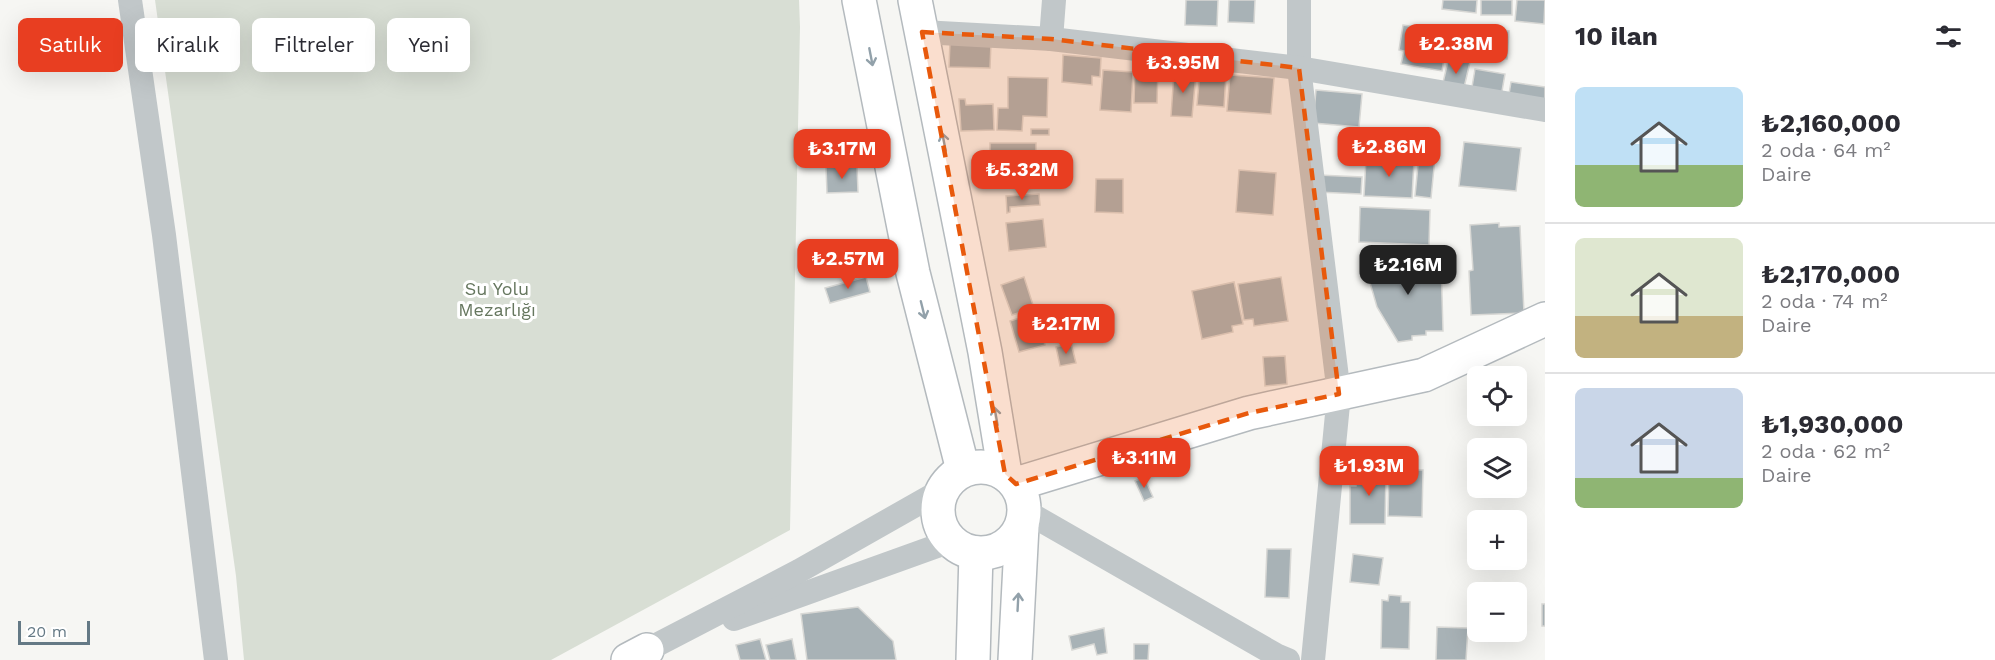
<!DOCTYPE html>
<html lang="tr">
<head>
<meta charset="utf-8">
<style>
	:root { --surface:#fff; --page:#f7f7f7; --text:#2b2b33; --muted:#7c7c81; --line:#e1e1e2; --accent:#e83e21 }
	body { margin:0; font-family:"Work Sans",sans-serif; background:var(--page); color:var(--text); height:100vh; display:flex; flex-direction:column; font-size:22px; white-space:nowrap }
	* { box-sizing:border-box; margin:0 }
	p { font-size:20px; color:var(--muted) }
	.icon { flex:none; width:33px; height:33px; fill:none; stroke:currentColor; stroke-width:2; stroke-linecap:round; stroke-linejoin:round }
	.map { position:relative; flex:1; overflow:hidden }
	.drawer { display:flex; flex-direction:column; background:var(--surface); width:450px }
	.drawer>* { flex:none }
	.hud { position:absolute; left:18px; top:18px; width:570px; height:54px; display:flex; gap:12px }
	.fabs { position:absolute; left:1467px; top:366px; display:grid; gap:12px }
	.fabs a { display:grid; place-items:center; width:60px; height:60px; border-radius:9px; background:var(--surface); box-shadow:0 6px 24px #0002; font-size:30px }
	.scale { position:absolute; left:18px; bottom:15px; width:72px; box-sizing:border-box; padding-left:6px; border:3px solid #647985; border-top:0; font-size:16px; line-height:21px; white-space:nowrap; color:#647985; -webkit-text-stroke:4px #fff; paint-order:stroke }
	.price { position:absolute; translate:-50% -51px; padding:0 14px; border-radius:12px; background:var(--accent); color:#fff; font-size:20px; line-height:39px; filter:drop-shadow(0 2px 3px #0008) }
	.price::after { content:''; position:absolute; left:50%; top:36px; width:18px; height:14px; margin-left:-9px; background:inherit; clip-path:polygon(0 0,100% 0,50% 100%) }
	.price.current { background:#222; color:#fff }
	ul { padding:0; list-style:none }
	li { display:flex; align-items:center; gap:18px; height:150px; padding:0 30px }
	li+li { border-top:2px solid var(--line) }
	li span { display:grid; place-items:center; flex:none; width:168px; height:120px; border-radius:9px; color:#555 }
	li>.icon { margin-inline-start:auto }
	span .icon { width:72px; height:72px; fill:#fffc; stroke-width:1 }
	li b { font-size:26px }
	h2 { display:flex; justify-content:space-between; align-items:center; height:72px; padding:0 30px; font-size:26px }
	.pill { padding:0 21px; border-radius:9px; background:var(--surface); box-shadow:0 6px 24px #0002; font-size:21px; line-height:54px }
	.pill.current { background:var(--accent); color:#fff }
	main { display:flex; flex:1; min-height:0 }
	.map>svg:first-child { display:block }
	.green { fill:#d8ded4 }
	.building { fill:#a8b2b6; stroke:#d8d8d5; stroke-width:1.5 }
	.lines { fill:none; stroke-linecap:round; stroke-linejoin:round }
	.secondary-casing { stroke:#b4babe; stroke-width:36 }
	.street { stroke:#c1c7c9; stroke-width:24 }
	.secondary { stroke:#fff; stroke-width:33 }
	.oneway { stroke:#92a1aa }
	.marked { fill:#e8590c; fill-opacity:0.2; stroke:#e8590c; stroke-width:4.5; stroke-dasharray:12 8; stroke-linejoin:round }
	.labels { text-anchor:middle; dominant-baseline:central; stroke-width:6; stroke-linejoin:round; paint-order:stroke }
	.park-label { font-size:18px; fill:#66775f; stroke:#fff }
</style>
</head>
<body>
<main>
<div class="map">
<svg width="1545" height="660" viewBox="0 0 1545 660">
	<rect width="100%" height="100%" fill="#f6f6f3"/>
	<path class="green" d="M 155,0 L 799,0 L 800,27 L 790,530 L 551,660 L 244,660 L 236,576 Z"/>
	<g class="building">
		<path d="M 1186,0 L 1218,0 L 1217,26 L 1185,25 Z"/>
		<path d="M 1229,0 L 1255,0 L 1254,23 L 1228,22 Z"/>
		<path d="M 1443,0 L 1477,0 L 1476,13 L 1442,9 Z"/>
		<rect x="1481" y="0" width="31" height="15"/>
		<path d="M 1517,0 L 1545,0 L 1544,24 L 1515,21 Z"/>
		<path d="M 1403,25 L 1448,32 L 1442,71 L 1401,64 L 1404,51 L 1399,50 Z"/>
		<path d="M 1469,28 L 1509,31 L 1507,59 L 1467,56 Z"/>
		<path d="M 950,41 L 991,43 L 990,68 L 949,67 Z"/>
		<path d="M 1063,55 L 1101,58 L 1100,77 L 1092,76 L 1092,85 L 1062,82 Z"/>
		<path d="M 1449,57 L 1470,62 L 1463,92 L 1442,87 Z"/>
		<path d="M 1135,65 L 1158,66 L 1157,103 L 1134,103 Z"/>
		<path d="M 1475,69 L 1505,74 L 1501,97 L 1471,93 Z"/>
		<path d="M 1103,70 L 1133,72 L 1131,112 L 1100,110 Z"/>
		<path d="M 1174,72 L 1196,73 L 1192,117 L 1171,116 Z"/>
		<path d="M 1200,72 L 1226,74 L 1224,107 L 1197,105 Z"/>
		<path d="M 1230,75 L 1274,78 L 1271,114 L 1227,111 Z"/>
		<path d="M 1008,77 L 1048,78 L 1047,117 L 1023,116 L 1022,131 L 997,130 L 998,108 L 1008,108 Z"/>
		<path d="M 1511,82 L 1545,87 L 1545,105 L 1508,100 Z"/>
		<path d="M 1316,90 L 1362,94 L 1359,127 L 1313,123 Z"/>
		<path d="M 959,99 L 965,99 L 966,105 L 993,104 L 994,130 L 961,131 Z"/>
		<rect x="1031" y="129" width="18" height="6"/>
		<path d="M 1421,135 L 1437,137 L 1431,198 L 1415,196 Z"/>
		<path d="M 1464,142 L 1521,148 L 1516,191 L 1459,186 Z"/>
		<path d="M 990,143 L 1036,143 L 1036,171 L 990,172 Z"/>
		<path d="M 1366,159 L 1414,160 L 1412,198 L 1364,196 Z"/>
		<path d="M 857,166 L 858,192 L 827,193 L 826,167 Z"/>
		<path d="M 1239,170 L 1276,173 L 1273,215 L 1236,212 Z"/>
		<path d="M 1318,175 L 1362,177 L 1361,194 L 1317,192 Z"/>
		<path d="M 1096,179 L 1123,179 L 1123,213 L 1095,212 Z"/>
		<path d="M 1039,194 L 1040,205 L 1010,207 L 1010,212 L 1007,213 L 1006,196 Z"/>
		<path d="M 1360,207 L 1430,210 L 1429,245 L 1359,242 Z"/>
		<path d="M 1043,219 L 1046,247 L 1009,251 L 1006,223 Z"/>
		<path d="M 1499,223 L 1499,227 L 1520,226 L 1524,313 L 1471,315 L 1469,271 L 1473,270 L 1470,225 Z"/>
		<path d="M 1441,260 L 1443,331 L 1426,331 L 1426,335 L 1412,336 L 1412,340 L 1398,342 L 1377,307 L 1364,262 Z"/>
		<path d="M 866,277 L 870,292 L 830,303 L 825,288 Z"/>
		<path d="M 1024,277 L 1034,308 L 1012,315 L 1001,285 Z"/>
		<path d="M 1281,277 L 1288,321 L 1254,326 L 1253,319 L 1244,320 L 1238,284 Z"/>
		<path d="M 1234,282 L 1243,324 L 1232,326 L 1233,332 L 1202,339 L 1192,291 Z"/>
		<path d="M 1075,310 L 1078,325 L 1061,327 L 1059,313 Z"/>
		<path d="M 1036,313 L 1045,345 L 1019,352 L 1010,321 Z"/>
		<path d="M 1071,343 L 1076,363 L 1060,366 L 1056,347 Z"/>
		<path d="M 1285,356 L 1287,384 L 1265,386 L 1263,357 Z"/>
		<path d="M 1357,468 L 1386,468 L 1385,524 L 1350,524 L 1350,486 L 1356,486 Z"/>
		<path d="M 1389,470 L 1423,470 L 1422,517 L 1388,516 Z"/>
		<path d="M 1144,477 L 1153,497 L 1144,501 L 1135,481 Z"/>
		<path d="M 1267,549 L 1291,549 L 1289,598 L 1265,597 Z"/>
		<path d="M 1353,554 L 1383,558 L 1379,585 L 1350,582 Z"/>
		<path d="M 1389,595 L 1401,596 L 1401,602 L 1410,602 L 1409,649 L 1381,648 L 1382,600 L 1388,601 Z"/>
		<rect x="1542" y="604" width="3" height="22"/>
		<path d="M 858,607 L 893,641 L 896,660 L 807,660 L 801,614 Z"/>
		<path d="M 1437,627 L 1468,628 L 1466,660 L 1436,660 Z"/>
		<path d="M 1104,628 L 1107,653 L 1097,655 L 1094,644 L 1072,650 L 1069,636 Z"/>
		<path d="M 760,639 L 766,660 L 740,660 L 736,645 Z"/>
		<path d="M 792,639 L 796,660 L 770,660 L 766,645 Z"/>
		<path d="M 1134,644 L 1149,644 L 1148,660 L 1134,660 Z"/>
	</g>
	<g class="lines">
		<defs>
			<g id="secondary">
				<path d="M 859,0 L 913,273 L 963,470"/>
				<path d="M 915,0 L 985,352 L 1005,474"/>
				<circle cx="981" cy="510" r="43"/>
				<path d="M 1016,484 L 1249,413 L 1424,375 L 1545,319"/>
				<path d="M 628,660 L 647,650"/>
				<path d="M 973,660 L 976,553"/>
				<path d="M 1015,660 L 1022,526"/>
			</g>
		</defs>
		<use href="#secondary" class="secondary-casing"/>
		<g class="street">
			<path d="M 130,0 L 164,235 L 216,660"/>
			<path d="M 1299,0 L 1299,68 L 1339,394 L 1313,660"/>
			<path d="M 922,32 L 1051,39 L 1299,68 L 1545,110"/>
			<path d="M 1051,39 L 1054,0"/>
			<path d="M 1025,511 L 1276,655 L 1288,660"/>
			<path d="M 734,619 L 951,541"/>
			<path d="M 647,650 L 799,571 L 942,490"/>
		</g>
		<use href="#secondary" class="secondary"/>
	</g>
	<defs><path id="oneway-shaft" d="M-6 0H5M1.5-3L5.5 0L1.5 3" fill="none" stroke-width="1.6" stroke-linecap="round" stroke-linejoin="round" transform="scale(1.5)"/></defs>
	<g class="oneway">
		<use href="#oneway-shaft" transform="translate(871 57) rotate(79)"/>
		<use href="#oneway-shaft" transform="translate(944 142) rotate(-101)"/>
		<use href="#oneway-shaft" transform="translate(923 310) rotate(76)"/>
		<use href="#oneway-shaft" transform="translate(996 416) rotate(-100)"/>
		<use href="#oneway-shaft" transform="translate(1018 602) rotate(-87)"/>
	</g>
	<path class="marked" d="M 922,32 L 1051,39 L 1299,68 L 1339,394 L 1249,413 L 1016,484 L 1005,474 Z"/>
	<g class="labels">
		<g class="park-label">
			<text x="497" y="288">Su Yolu<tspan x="497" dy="21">Mezarlığı</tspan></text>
		</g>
	</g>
</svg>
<div class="fabs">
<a><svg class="icon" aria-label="locate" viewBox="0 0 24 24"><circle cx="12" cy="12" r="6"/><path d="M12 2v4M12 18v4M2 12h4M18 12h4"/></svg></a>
<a><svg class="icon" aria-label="layers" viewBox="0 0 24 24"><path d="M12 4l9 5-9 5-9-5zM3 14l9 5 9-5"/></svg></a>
<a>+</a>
<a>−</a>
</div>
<div class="scale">20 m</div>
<b class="price" style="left:1456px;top:75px">₺2.38M</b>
<b class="price" style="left:1183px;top:94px">₺3.95M</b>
<b class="price" style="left:1389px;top:178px">₺2.86M</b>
<b class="price" style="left:842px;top:180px">₺3.17M</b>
<b class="price" style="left:1022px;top:201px">₺5.32M</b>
<b class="price" style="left:848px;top:290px">₺2.57M</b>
<b class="price current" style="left:1408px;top:296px">₺2.16M</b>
<b class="price" style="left:1066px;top:355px">₺2.17M</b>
<b class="price" style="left:1144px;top:489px">₺3.11M</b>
<b class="price" style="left:1369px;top:497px">₺1.93M</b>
<div class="hud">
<a class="pill current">Satılık</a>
<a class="pill">Kiralık</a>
<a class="pill">Filtreler</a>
<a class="pill">Yeni</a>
</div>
</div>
<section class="drawer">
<h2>10 ilan<svg class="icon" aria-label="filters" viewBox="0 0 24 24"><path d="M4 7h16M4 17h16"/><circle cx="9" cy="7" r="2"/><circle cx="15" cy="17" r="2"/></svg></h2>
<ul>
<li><span style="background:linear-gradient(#bfe0f5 65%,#8fb573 0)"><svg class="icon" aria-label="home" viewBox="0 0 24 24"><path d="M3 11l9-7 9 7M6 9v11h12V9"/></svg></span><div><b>₺2,160,000</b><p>2 oda · 64 m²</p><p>Daire</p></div></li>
<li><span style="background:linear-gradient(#dfe7d0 65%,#c2b280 0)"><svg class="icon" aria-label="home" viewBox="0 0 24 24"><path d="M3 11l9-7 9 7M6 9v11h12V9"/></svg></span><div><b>₺2,170,000</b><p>2 oda · 74 m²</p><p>Daire</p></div></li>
<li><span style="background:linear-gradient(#c9d6e8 75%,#8fb573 0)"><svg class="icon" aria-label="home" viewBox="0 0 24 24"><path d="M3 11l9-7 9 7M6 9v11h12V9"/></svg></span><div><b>₺1,930,000</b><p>2 oda · 62 m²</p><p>Daire</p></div></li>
</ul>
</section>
</main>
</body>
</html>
